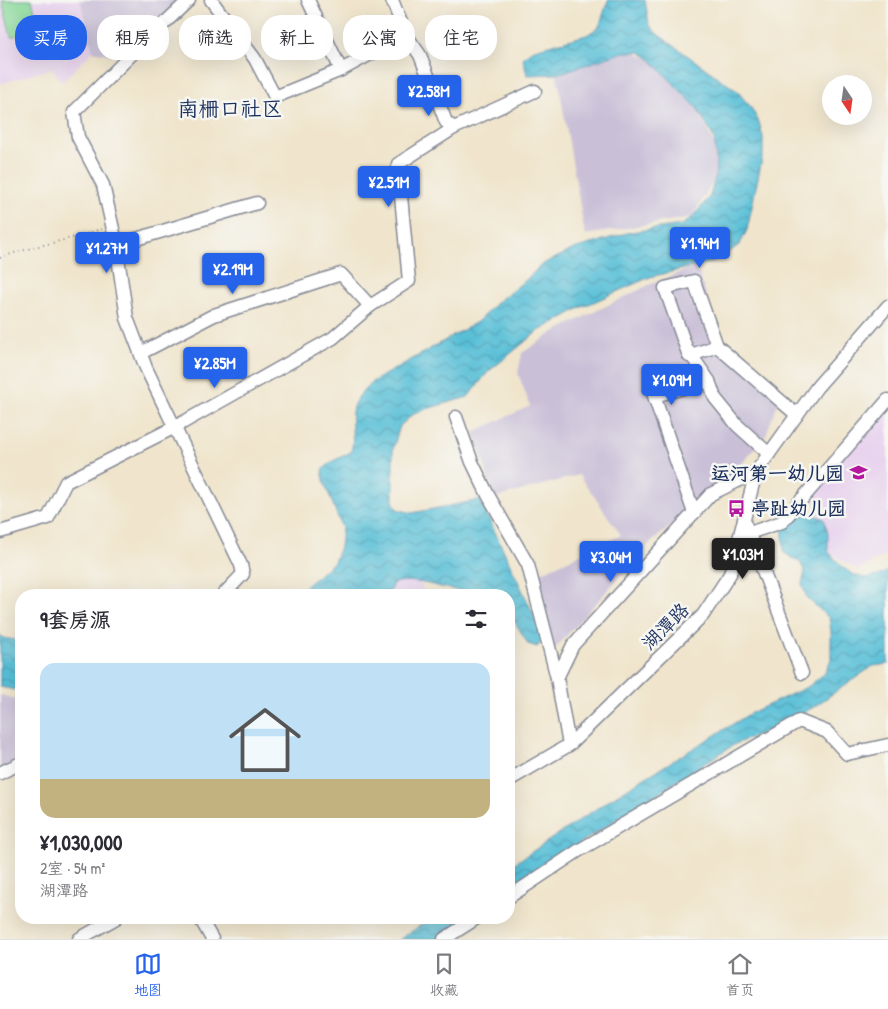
<!DOCTYPE html>
<html lang="zh">
<head>
<meta charset="utf-8">
<style>
	:root { --surface:#fff; --page:#f2f2f3; --text:#2b2b33; --muted:#7c7c81; --line:#e1e1e2; --accent:#2563eb }
	body { margin:0; font-family:"Patrick Hand","LXGW WenKai TC",sans-serif; background:var(--page); color:var(--text); height:100vh; display:flex; flex-direction:column; font-size:19px; white-space:nowrap }
	* { box-sizing:border-box; margin:0 }
	p { font-size:16px; color:var(--muted) }
	.icon { flex:none; width:28px; height:28px; fill:none; stroke:currentColor; stroke-width:2; stroke-linecap:round; stroke-linejoin:round }
	.map { position:relative; flex:1; overflow:hidden }
	.drawer { position:absolute; left:15px; top:589px; width:500px; height:335px; display:flex; flex-direction:column; background:var(--surface); border-radius:20px; box-shadow:0 5px 20px #0002 }
	.drawer>* { flex:none }
	.guide { position:absolute; left:15px; top:15px; width:500px; height:45px; display:flex; gap:10px }
	.needle { width:32px; rotate:167deg }
	.tools { position:absolute; left:822px; top:75px; display:grid; gap:10px }
	.tools a { display:grid; place-items:center; width:50px; height:50px; border-radius:50%; background:var(--surface); box-shadow:0 5px 20px #0002; font-size:25px }
	.price { position:absolute; translate:-50% -42px; padding:0 11px; border-radius:5px; background:var(--accent); color:#fff; font-size:16px; line-height:32px; filter:drop-shadow(0 1px 2px #0008) }
	.price::after { content:''; position:absolute; left:50%; top:30px; width:15px; height:11px; margin-left:-8px; background:inherit; clip-path:polygon(0 0,100% 0,50% 100%) }
	.price.current { background:#222; color:#fff }
	ul { padding:0; list-style:none }
	li { display:grid; align-content:center; gap:10px; height:265px; padding:0 25px }
	li+li { border-top:1px solid var(--line) }
	li span { display:grid; place-items:center; height:155px; border-radius:15px; color:#555 }
	li>.icon { margin-inline-start:auto }
	span .icon { width:90px; height:90px; fill:#fffc; stroke-width:1 }
	li b { font-size:21px }
	h2 { display:flex; justify-content:space-between; align-items:center; height:60px; padding:0 25px; font-size:21px }
	.chip { padding:0 18px; border-radius:20px; background:var(--surface); box-shadow:0 5px 20px #0002; font-size:18px; line-height:45px }
	.chip.current { background:var(--accent); color:#fff }
	.tab-bar { display:flex; justify-content:space-around; align-items:center; height:70px; border-top:1px solid var(--line); background:var(--surface); font-size:14px; color:var(--muted) }
	.tab-bar a { display:grid; justify-items:center; gap:2px }
	.tab-bar .current { color:var(--accent) }
	.map>svg:first-child { display:block }
	.built { fill:#e8d2ee }
	.industrial { fill:#c9bfd7 }
	.green { fill:#87d898; stroke:#51847b }
	.water { fill:url(#water-waves); stroke:#3a779a }
	.lines { fill:none; stroke-linecap:round; stroke-linejoin:round }
	.minor-casing { stroke:#868a95; stroke-width:15 }
	.path { stroke:#868a95; stroke-width:2; stroke-dasharray:1 4; stroke-linecap:butt }
	.minor { stroke:#fff; stroke-width:12 }
	.labels { text-anchor:middle; dominant-baseline:central; stroke-width:5; stroke-linejoin:round; paint-order:stroke }
	.poi-label { font-size:19px; font-weight:bold; fill:#1b2f5e; stroke:#f6f6f2; text-anchor:end }
	.street-label { font-size:19px; fill:#1b2f5e; stroke:#f6f6f2 }
	.quarter-label { font-size:21px; fill:#1b2f5e; stroke:#f6f6f2 }
</style>
</head>
<body>
<div class="map">
<svg width="888" height="939" viewBox="0 0 888 939">
	<defs>
		<pattern id="water-waves" width="16" height="10" patternUnits="userSpaceOnUse" patternTransform="scale(1.25)"><rect width="16" height="10" fill="#59bfd7"/><path d="M0 5q4-4 8 0t8 0" fill="none" stroke="#499cb2"/></pattern>
	</defs>
	<rect width="100%" height="100%" fill="#f6f6f2"/>
	<filter id="ink" filterUnits="userSpaceOnUse"><feTurbulence type="fractalNoise" baseFrequency=".02" numOctaves="2"/><feDisplacementMap in="SourceGraphic" scale="10" xChannelSelector="R" yChannelSelector="G"/><feConvolveMatrix kernelMatrix="1 2 1 2 8 2 1 2 1" color-interpolation-filters="sRGB"/></filter>
	<filter id="wash" filterUnits="userSpaceOnUse"><feTurbulence type="fractalNoise" baseFrequency=".0096" numOctaves="4" result="noise"/><feDisplacementMap in="SourceGraphic" scale="20" xChannelSelector="R" yChannelSelector="G"/><feGaussianBlur stdDeviation="1.12" result="paint"/><feColorMatrix in="noise" values="0 0 0 0 0 0 0 0 0 0 0 0 0 0 0 0 0 1.4 0 .05"/><feComposite in="paint" operator="in"/></filter>
	<g filter="url(#wash)">
		<rect width="100%" height="100%" fill="#f0e5cc"/>
		<g class="built">
			<path d="M 0,0 L 80,0 L 93,51 L 62,82 L 52,68 L 0,84 Z"/>
			<path d="M 888,410 L 888,554 L 858,570 L 827,551 L 814,497 L 842,450 Z"/>
			<path d="M 406,579 L 421,583 L 425,595 L 389,595 L 393,583 Z"/>
		</g>
		<g class="industrial">
			<path d="M 80,0 L 186,0 L 127,58 L 93,51 Z"/>
			<path d="M 624,52 L 634,52 L 651,60 L 697,108 L 715,146 L 715,178 L 692,217 L 585,235 L 557,74 Z"/>
			<path d="M 696,266 L 724,346 L 782,392 L 765,437 L 732,475 L 649,544 L 551,653 L 534,576 L 621,535 L 579,475 L 495,498 L 474,432 L 530,406 L 518,373 L 522,353 L 554,332 L 600,309 L 651,284 Z"/>
			<path d="M 0,695 L 21,700 L 21,764 L 0,770 Z"/>
		</g>
		<path class="green" d="M 2,0 L 32,0 L 40,30 L 11,37 Z"/>
		<g class="water">
			<path d="M 608,0 L 645,0 L 649,24 L 656,33 L 737,91 L 750,106 L 759,122 L 763,137 L 763,154 L 747,230 L 740,244 L 727,254 L 712,262 L 650,277 L 580,308 L 537,332 L 488,372 L 468,397 L 426,409 L 412,415 L 400,426 L 393,449 L 393,501 L 397,509 L 412,513 L 480,500 L 540,628 L 544,639 L 537,647 L 528,644 L 509,612 L 509,595 C 489,595 470,593 450,589 C 429,585 414,578 393,583 L 389,595 L 295,595 L 334,562 L 340,547 L 342,528 L 325,484 L 322,470 L 333,461 L 351,452 C 355,438 350,426 352,412 C 353,400 364,391 372,382 L 477,322 L 497,302 L 526,280 L 541,265 L 574,249 L 597,242 L 630,232 L 682,225 L 693,217 L 710,196 L 715,178 L 716,159 L 714,138 L 697,108 L 651,60 L 640,52 L 624,52 L 557,74 L 527,75 L 523,58 L 534,49 L 587,35 L 599,27 Z"/>
			<path d="M 809,513 L 824,519 L 828,534 L 828,551 C 846,572 860,587 888,571 L 888,664 L 873,666 L 812,708 L 768,731 L 735,744 L 563,854 L 509,892 L 509,867 L 617,795 L 751,713 L 809,686 L 825,673 L 831,659 L 831,632 L 829,618 L 807,598 L 802,584 L 805,572 L 800,562 L 784,553 L 782,522 L 795,514 Z"/>
			<path d="M 0,635 L 4,638 L 21,641 L 21,691 L 0,687 Z"/>
			<path d="M 432,918 L 472,918 L 441,939 L 400,939 Z"/>
		</g>
	</g>
	<g filter="url(#ink)">
		<g class="lines">
			<defs>
				<g id="minor">
					<path d="M 189,0 L 133,53 L 74,112 L 78,137 L 103,185 L 115,238 L 127,318 L 146,368 L 241,565 L 243,574 L 223,595"/>
					<path d="M 211,0 L 255,59 L 275,97 L 341,70 L 308,0"/>
					<path d="M 392,0 L 406,35"/>
					<path d="M 341,70 L 406,35 L 420,55 L 446,122 L 454,128 L 535,91"/>
					<path d="M 116,245 L 257,203"/>
					<path d="M 717,346 L 689,356 L 665,288 L 694,281 L 717,346 L 797,415"/>
					<path d="M 687,349 L 709,381 L 654,396 L 694,513"/>
					<path d="M 141,353 L 214,315 L 341,274 L 370,306 L 409,281 L 398,164 L 454,128"/>
					<path d="M 709,381 L 715,398 L 737,425 L 769,454"/>
					<path d="M 456,417 L 472,462 L 488,495 L 528,565 L 557,678"/>
					<path d="M 746,526 L 802,673"/>
					<path d="M 0,532 L 48,518 L 66,482 L 175,427 L 333,338 L 370,306"/>
					<path d="M 749,533 L 782,522 L 888,400"/>
					<path d="M 569,745 L 557,678 L 573,645 L 711,494 L 756,472"/>
					<path d="M 0,773 L 21,763"/>
					<path d="M 509,780 L 569,745 L 703,615 L 730,574 L 756,472 L 817,387 L 888,306"/>
					<path d="M 509,897 L 578,851 L 799,721 L 827,732 L 847,754 L 888,745"/>
					<path d="M 200,918 L 212,939"/>
					<path d="M 79,939 L 116,918"/>
					<path d="M 444,939 L 477,918"/>
				</g>
			</defs>
			<use href="#minor" class="minor-casing"/>
			<path class="path" d="M 0,258 C 34,245 69,241 103,228"/>
			<use href="#minor" class="minor"/>
		</g>
	</g>
	<defs>
		<symbol id="school-bare" viewBox="-9 -9 18 18"><path d="M0-5L7-2L0 1L-7-2ZM-4 1L0 2.5L4 1V4Q0 6-4 4Z" fill="#b5179e" stroke="#f6f6f2" stroke-width="2.5" paint-order="stroke"/></symbol>
		<symbol id="bus-bare" viewBox="-9 -9 18 18"><path d="M-5-6H5V4H4V6H2V4H-2V6H-4V4H-5ZM-3.5-4V0h7V-4ZM-3.5 1.2v1.5H-2V1.2ZM2 1.2v1.5H3.5V1.2Z" fill="#b5179e" stroke="#f6f6f2" stroke-width="2.5" paint-order="stroke"/></symbol>
	</defs>
	<g fill-rule="evenodd">
		<use href="#school-bare" x="846" y="460" width="25" height="25"/>
		<use href="#bus-bare" x="724" y="496" width="25" height="25"/>
	</g>
	<g class="labels">
		<g class="poi-label">
			<text x="844" y="473">运河第一幼儿园</text>
			<text x="751" y="508" text-anchor="start">亭趾幼儿园</text>
		</g>
		<g class="street-label">
			<text transform="translate(665 626) rotate(-45)">湖潭路</text>
		</g>
		<g class="quarter-label">
			<text x="230" y="108">南栅口社区</text>
		</g>
	</g>
</svg>
<div class="tools">
<a><svg class="needle" viewBox="-14 -14 28 28"><path d="M0-13l5 13h-10z" fill="#e53935"/><path d="M0 13l5-13h-10z" fill="#7c7c81"/></svg></a>
</div>
<b class="price" style="left:429px;top:117px">¥2.58M</b>
<b class="price" style="left:389px;top:208px">¥2.51M</b>
<b class="price" style="left:700px;top:269px">¥1.94M</b>
<b class="price" style="left:107px;top:274px">¥1.27M</b>
<b class="price" style="left:233px;top:295px">¥2.19M</b>
<b class="price" style="left:215px;top:389px">¥2.85M</b>
<b class="price" style="left:672px;top:406px">¥1.09M</b>
<b class="price current" style="left:743px;top:580px">¥1.03M</b>
<b class="price" style="left:611px;top:583px">¥3.04M</b>
<div class="guide">
<a class="chip current">买房</a>
<a class="chip">租房</a>
<a class="chip">筛选</a>
<a class="chip">新上</a>
<a class="chip">公寓</a>
<a class="chip">住宅</a>
</div>
<section class="drawer">
<h2>9套房源<svg class="icon" aria-label="filters" viewBox="0 0 24 24"><path d="M4 7h16M4 17h16"/><circle cx="9" cy="7" r="2"/><circle cx="15" cy="17" r="2"/></svg></h2>
<ul>
<li><span style="background:linear-gradient(#bfe0f5 75%,#c2b280 0)"><svg class="icon" aria-label="home" viewBox="0 0 24 24"><path d="M3 11l9-7 9 7M6 9v11h12V9"/></svg></span><div><b>¥1,030,000</b><p>2室 · 54 m²</p><p>湖潭路</p></div></li>
</ul>
</section>
</div>
<nav class="tab-bar">
<a class="current"><svg class="icon" aria-label="map" viewBox="0 0 24 24"><path d="M3 6l6-2 6 2 6-2v14l-6 2-6-2-6 2zM9 4v14M15 6v14"/></svg>地图</a>
<a><svg class="icon" aria-label="saved" viewBox="0 0 24 24"><path d="M7 4h10v16l-5-4-5 4z"/></svg>收藏</a>
<a><svg class="icon" aria-label="home" viewBox="0 0 24 24"><path d="M3 11l9-7 9 7M6 9v11h12V9"/></svg>首页</a>
</nav>
</body>
</html>
